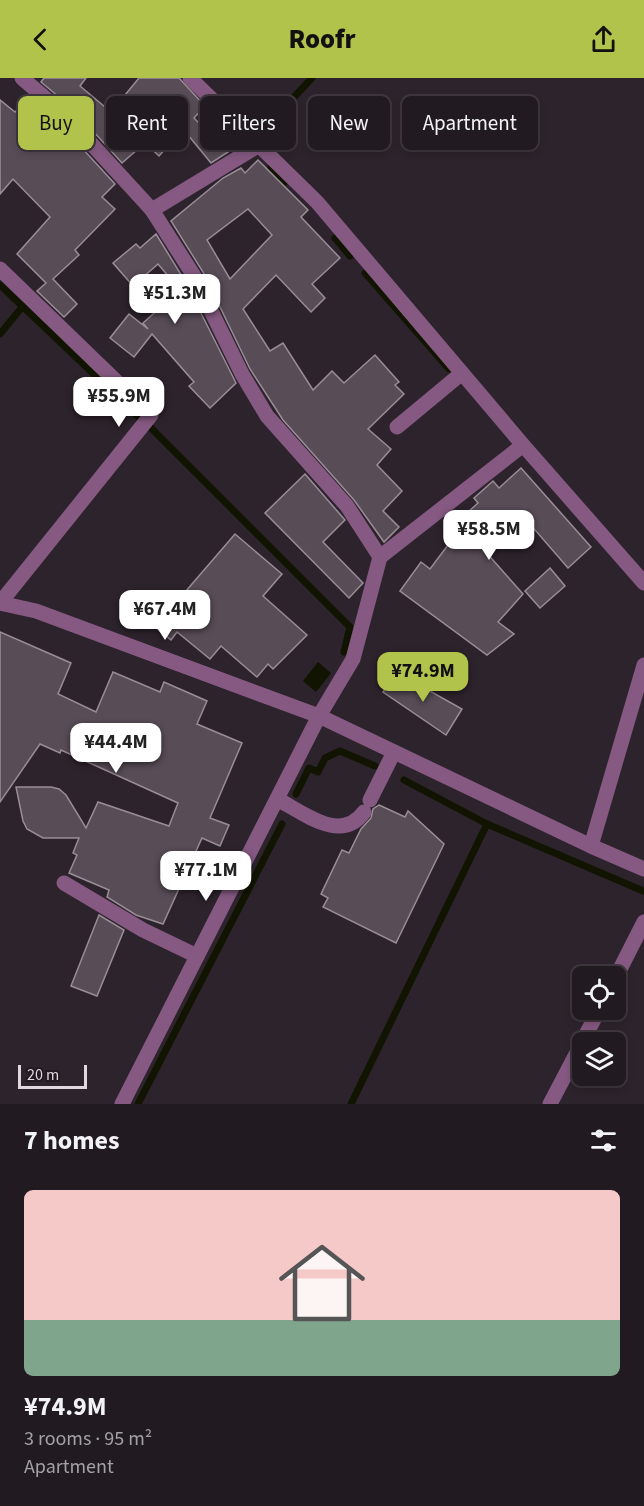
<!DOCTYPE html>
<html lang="en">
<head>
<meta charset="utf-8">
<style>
	:root { --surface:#221a21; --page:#2e272e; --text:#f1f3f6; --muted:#a2a1a5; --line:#3f383f; --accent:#b2c34b }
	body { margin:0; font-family:"Source Sans 3",sans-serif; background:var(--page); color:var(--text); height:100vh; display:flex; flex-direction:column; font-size:22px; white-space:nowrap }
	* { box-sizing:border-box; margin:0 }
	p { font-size:20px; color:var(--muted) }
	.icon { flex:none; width:33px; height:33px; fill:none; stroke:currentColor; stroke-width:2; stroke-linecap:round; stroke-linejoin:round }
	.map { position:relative; height:1026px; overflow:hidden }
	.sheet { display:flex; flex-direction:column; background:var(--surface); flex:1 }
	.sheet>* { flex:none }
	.hud { position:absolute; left:18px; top:18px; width:609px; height:54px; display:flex; gap:12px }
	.tools { position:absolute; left:572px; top:888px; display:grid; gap:12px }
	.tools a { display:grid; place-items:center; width:54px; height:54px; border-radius:9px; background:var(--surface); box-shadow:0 3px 9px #0003,0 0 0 2px var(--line); font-size:30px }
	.scale { position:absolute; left:18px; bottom:15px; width:69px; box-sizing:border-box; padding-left:6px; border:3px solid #dfd8de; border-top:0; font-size:16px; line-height:21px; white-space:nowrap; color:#dfd8de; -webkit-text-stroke:4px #231922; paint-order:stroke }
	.price { position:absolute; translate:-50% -51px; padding:0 14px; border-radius:12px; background:#fff; color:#222; font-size:20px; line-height:39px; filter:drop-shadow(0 2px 3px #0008) }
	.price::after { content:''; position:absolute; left:50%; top:36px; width:18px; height:14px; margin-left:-9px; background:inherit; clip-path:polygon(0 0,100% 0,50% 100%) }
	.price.active { background:var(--accent); color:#111 }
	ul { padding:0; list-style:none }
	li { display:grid; align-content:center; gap:12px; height:318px; padding:0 24px }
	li+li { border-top:2px solid var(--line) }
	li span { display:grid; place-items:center; height:186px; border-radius:9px; color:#555 }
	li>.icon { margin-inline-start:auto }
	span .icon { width:108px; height:108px; fill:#fffc; stroke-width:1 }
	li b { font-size:26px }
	h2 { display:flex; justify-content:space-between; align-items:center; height:72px; padding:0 24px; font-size:26px }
	.tag { padding:0 21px; border-radius:9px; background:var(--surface); box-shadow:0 3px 9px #0003,0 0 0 2px var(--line); font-size:21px; line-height:54px }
	.tag.active { background:var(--accent); color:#111 }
	header { display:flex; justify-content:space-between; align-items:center; height:78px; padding:0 24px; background:var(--accent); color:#111; font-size:27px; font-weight:800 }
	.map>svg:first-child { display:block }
	.water { fill:#111400 }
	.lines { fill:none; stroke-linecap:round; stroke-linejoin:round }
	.stream { stroke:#111400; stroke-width:7 }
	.building { fill:#584c56; stroke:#9a8d98; stroke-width:1.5; fill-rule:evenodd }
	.minor { stroke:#855981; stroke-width:15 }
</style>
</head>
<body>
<header><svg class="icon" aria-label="back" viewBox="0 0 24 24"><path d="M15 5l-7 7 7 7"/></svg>Roofr<svg class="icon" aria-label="share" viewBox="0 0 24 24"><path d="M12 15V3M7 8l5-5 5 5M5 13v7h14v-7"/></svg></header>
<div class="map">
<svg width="644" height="1026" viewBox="0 0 644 1026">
	<rect width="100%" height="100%" fill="#2d232c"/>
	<path class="water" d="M 318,584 L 331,595 L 316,614 L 303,603 Z"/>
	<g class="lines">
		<g class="stream">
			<path d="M 261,54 L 312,0"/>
			<path d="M 271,89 L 285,104"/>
			<path d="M 335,160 L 350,178"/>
			<path d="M 365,195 L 449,291"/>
			<path d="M 0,207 L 139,339"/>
			<path d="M 0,256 L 23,228"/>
			<path d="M 151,350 L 350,549 L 344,574"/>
			<path d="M 404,702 L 487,746 L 643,813"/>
			<path d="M 296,716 L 309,690 L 318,694 L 325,680 L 340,673 L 375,688"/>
			<path d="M 138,1026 L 282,746"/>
			<path d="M 351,1026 L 487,746"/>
		</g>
	</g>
	<g class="building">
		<path d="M 44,0 L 86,0 L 80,8 L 111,34 L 139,0 L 179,0 L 205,28 L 194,40 L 228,74 L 211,85 L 183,51 L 159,78 L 145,65 L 122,85 L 73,31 L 41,4 Z"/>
		<path d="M 29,19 L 59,45 L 115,106 L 102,119 L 115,131 L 75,172 L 79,177 L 53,201 L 77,226 L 64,239 L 37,213 L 46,205 L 17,176 L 50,139 L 13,101 L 0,116 L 0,22 L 15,34 Z"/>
		<path d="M 258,82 L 308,132 L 301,139 L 340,180 L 312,206 L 325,220 L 311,234 L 276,197 L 243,231 L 270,273 L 283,265 L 313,312 L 332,293 L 344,305 L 375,277 L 399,304 L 395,307 L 404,316 L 368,351 L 391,371 L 377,387 L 402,413 L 383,433 L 399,449 L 384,464 L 354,422 L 283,342 L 250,291 L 203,194 L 171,143 L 223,100 L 241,90 L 245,95 ZM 248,131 L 272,157 L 230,201 L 207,162 Z"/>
		<path d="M 156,156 L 185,203 L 236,305 L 210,330 L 189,308 L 194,304 L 152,256 L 134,279 L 110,260 L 129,236 L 148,251 L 143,245 L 180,212 L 158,186 L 133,208 L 113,185 L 136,166 L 140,170 Z"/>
		<path d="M 521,390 L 591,469 L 568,490 L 523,438 L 485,473 L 523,516 L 498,544 L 514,556 L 487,577 L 400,513 L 421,484 L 430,491 L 454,459 L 448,452 L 478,425 L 474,420 L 493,403 L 499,410 Z"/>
		<path d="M 305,396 L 345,442 L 323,464 L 363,505 L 349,520 L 265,435 Z"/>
		<path d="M 235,456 L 282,496 L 263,518 L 307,557 L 273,591 L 268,586 L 257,599 L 221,568 L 210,581 L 177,554 L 171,562 L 155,549 Z"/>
		<path d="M 550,490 L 565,508 L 540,530 L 525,513 Z"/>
		<path d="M 0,554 L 71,585 L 58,616 L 96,634 L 113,594 L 160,614 L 164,604 L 207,623 L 197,646 L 242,665 L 210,740 L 229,747 L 220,768 L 202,760 L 163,846 L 136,837 L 107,819 L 109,812 L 69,795 L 77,777 L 73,775 L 79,760 L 43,760 L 27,751 L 23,743 L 16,709 L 51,709 L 59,711 L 66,717 L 86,750 L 98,724 L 169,748 L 178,725 L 61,672 L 60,675 L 40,666 L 0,724 Z"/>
		<path d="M 396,594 L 462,631 L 446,657 L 383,614 Z"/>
		<path d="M 379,727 L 405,739 L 408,733 L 444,766 L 396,865 L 323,829 L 328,820 L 321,816 L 342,772 L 349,775 L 361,751 L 371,740 L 373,731 Z"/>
		<path d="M 99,837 L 124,852 L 97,918 L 71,908 Z"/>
	</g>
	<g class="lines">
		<g class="minor">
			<path d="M 22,0 L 66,38 L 152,132 L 194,198 L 242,296 L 267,338 L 347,428 L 380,479"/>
			<path d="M 190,0 L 317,124 L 523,367 L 644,505"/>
			<path d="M 152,132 L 261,66"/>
			<path d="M 0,191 L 151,337 L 0,525"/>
			<path d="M 397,349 L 462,295"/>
			<path d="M 0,525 L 36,533 L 319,638 L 591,768 L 644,791"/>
			<path d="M 277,721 C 304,735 341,766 364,734"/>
			<path d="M 370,722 L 394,674"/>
			<path d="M 591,768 L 644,587"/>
			<path d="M 64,805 L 143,852 L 197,878"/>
			<path d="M 615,901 L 644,844"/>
			<path d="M 582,964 L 599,932"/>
			<path d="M 122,1026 L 319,638 L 353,581 L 380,479 L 523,367"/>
			<path d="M 550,1026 L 582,965"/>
		</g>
	</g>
</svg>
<div class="tools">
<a><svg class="icon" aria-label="locate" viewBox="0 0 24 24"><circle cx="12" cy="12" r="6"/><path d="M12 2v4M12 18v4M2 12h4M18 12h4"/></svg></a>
<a><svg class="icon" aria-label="layers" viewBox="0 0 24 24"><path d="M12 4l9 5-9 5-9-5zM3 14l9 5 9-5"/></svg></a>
</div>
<div class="scale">20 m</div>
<b class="price" style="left:175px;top:247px">¥51.3M</b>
<b class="price" style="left:119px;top:350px">¥55.9M</b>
<b class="price" style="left:489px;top:483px">¥58.5M</b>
<b class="price" style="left:165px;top:563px">¥67.4M</b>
<b class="price active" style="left:423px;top:625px">¥74.9M</b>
<b class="price" style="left:116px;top:696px">¥44.4M</b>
<b class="price" style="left:206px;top:824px">¥77.1M</b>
<div class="hud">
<a class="tag active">Buy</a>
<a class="tag">Rent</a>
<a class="tag">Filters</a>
<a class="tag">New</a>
<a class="tag">Apartment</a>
</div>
</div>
<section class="sheet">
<h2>7 homes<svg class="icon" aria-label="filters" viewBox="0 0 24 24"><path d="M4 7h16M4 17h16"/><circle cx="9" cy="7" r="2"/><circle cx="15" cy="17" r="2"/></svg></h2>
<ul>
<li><span style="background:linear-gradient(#f6c9c9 70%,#7fa58c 0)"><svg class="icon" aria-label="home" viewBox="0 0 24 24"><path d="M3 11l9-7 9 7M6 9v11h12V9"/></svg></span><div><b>¥74.9M</b><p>3 rooms · 95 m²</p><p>Apartment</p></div></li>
</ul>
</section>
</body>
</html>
